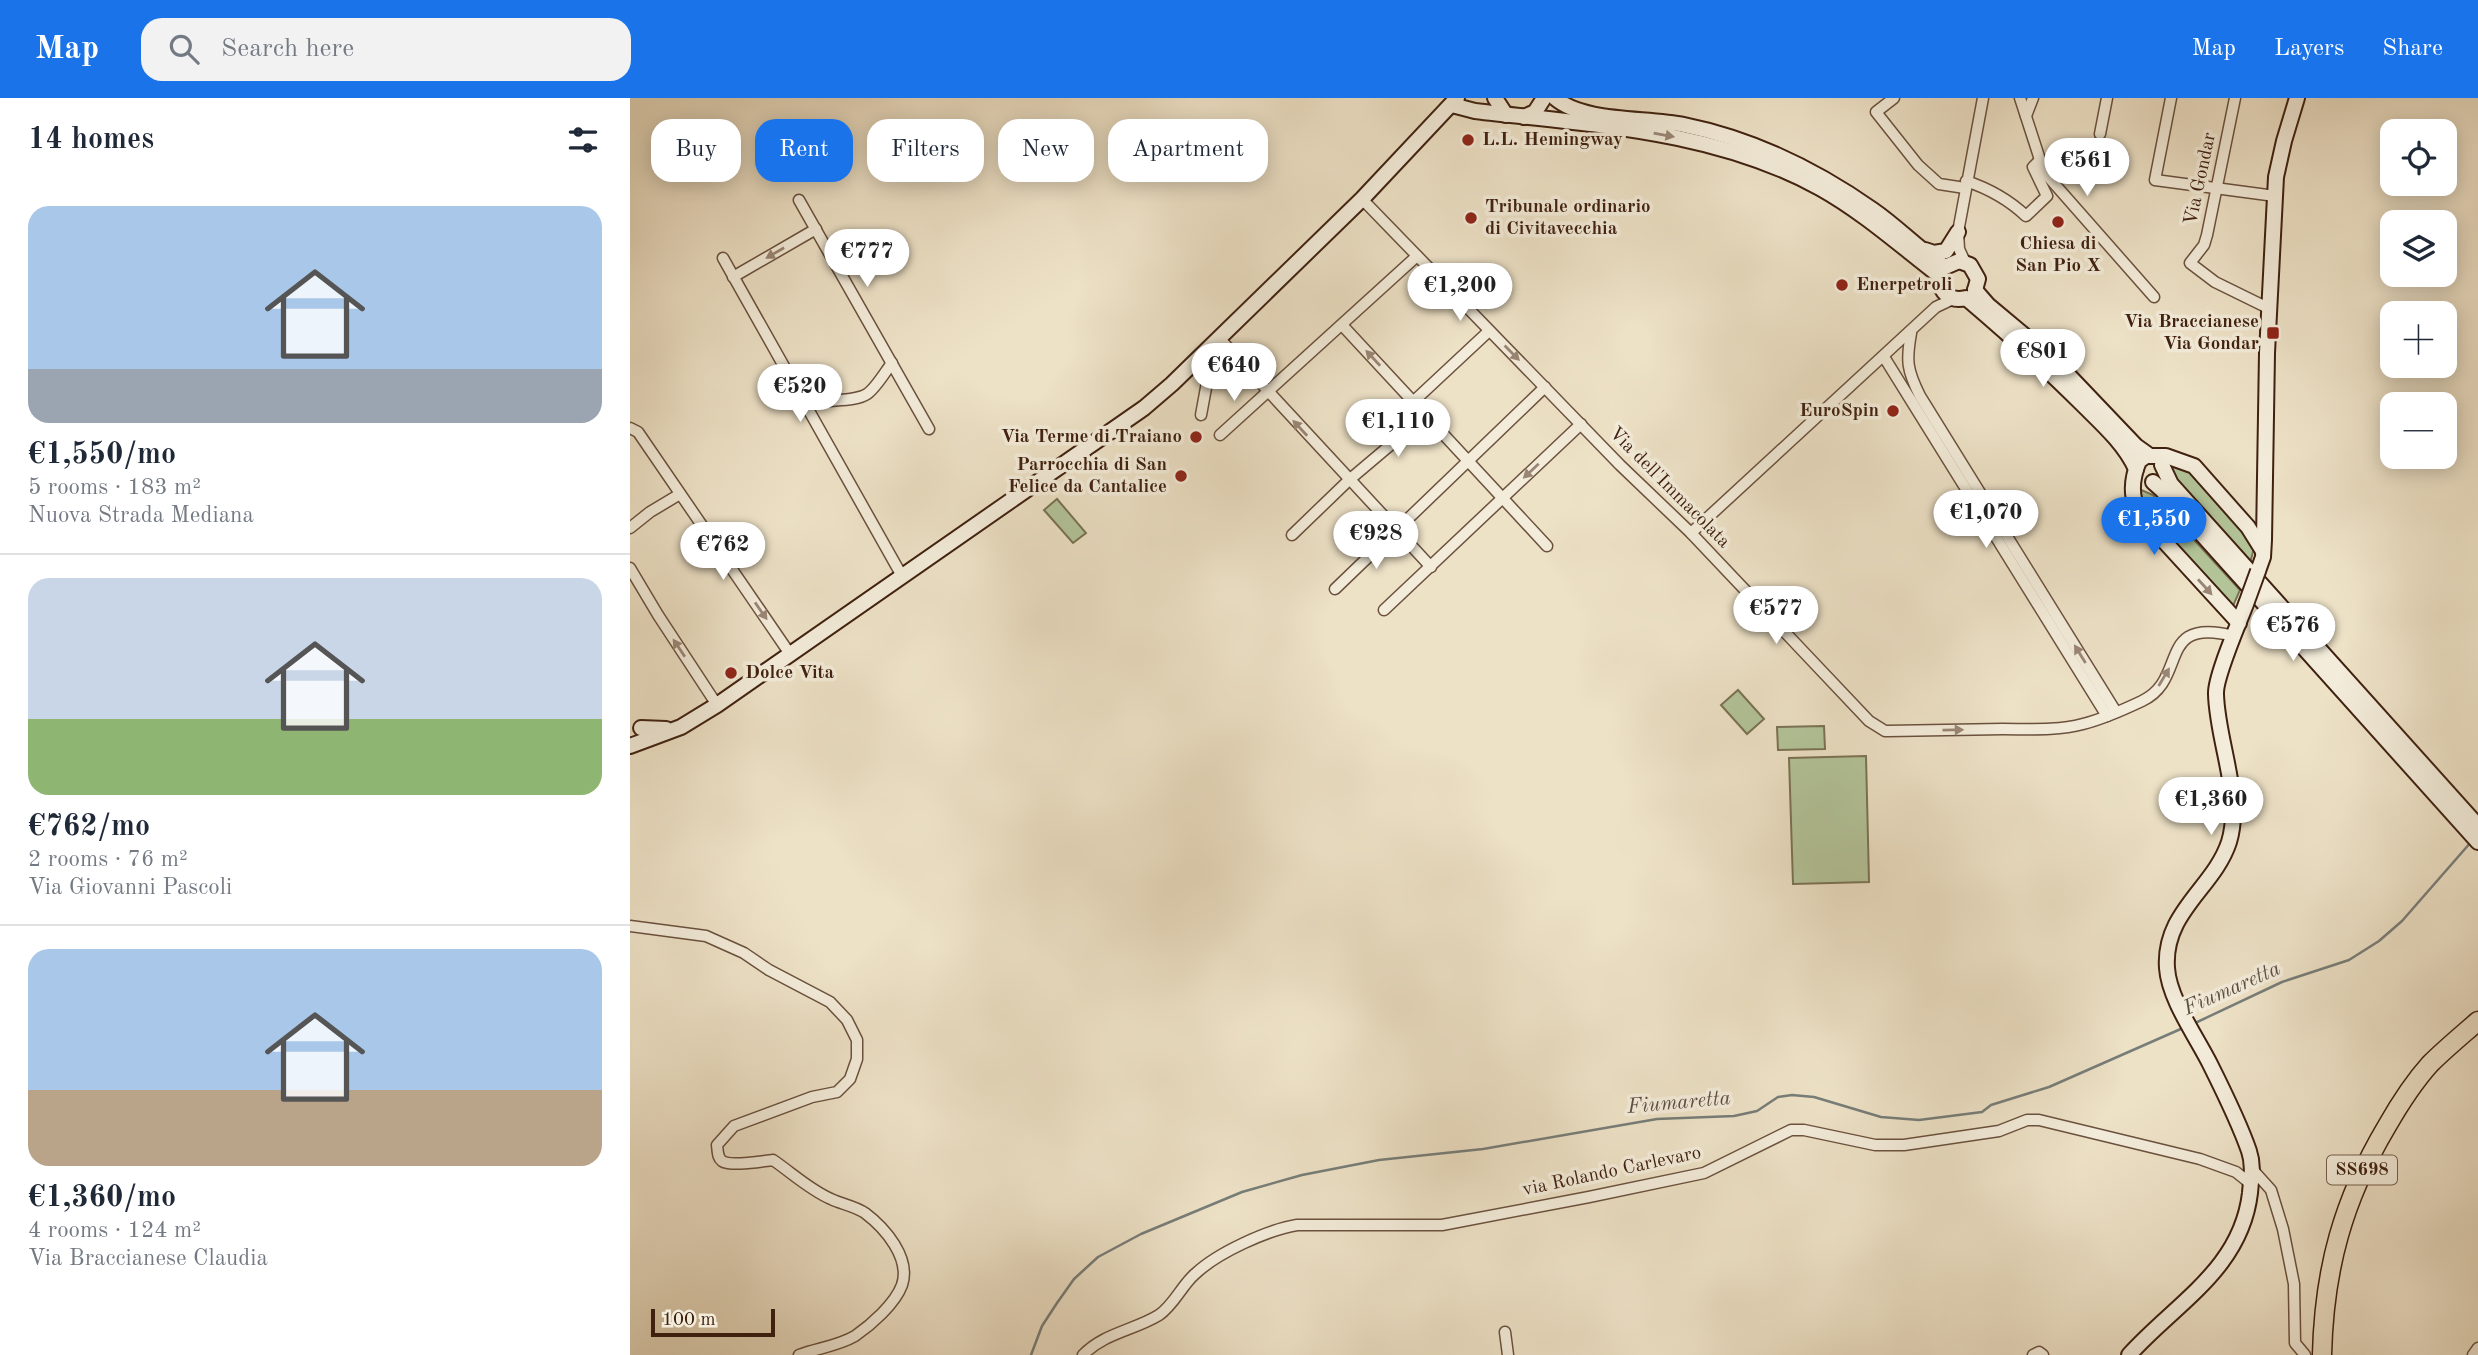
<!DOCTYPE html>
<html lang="en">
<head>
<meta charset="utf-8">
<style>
	:root { --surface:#fff; --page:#f2f2f3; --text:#1f2937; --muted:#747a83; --line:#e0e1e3; --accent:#1a73e8 }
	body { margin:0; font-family:"Old Standard TT",serif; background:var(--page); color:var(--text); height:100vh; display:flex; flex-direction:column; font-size:26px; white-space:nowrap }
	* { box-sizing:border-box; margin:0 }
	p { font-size:23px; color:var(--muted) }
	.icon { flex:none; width:38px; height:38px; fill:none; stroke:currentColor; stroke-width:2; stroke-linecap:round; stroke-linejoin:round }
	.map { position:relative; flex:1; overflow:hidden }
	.side { display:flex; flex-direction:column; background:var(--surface); width:630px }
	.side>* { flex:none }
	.top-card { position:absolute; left:21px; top:21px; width:665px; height:63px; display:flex; gap:14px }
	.buttons { position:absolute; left:1750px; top:21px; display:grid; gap:14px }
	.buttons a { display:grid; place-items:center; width:77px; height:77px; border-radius:14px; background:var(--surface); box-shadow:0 4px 18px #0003; font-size:35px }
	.scale { position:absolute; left:21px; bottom:18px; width:124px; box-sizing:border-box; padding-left:7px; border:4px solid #402110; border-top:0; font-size:19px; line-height:24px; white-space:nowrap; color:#402110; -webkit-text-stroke:5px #f3ecda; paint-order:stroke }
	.price { position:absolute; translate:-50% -60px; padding:0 16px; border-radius:24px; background:#fff; color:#222; font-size:23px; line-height:46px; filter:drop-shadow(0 2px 4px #0008) }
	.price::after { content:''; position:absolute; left:50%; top:42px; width:21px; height:16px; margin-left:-10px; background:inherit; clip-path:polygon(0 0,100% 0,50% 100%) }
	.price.current { background:var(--accent); color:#fff }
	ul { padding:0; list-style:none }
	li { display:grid; align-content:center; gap:14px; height:371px; padding:0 28px }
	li+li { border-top:2px solid var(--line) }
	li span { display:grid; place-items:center; height:217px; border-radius:21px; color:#555 }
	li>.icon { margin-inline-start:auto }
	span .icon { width:126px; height:126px; fill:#fffc; stroke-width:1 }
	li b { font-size:30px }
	h2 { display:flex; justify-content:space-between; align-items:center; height:84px; padding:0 28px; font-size:30px }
	.pill { padding:0 24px; border-radius:21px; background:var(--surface); box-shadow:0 4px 18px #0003; font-size:24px; line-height:63px }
	.pill.current { background:var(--accent); color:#fff }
	header { display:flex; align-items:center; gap:42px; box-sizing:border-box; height:98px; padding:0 35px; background:var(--accent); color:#fff }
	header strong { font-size:33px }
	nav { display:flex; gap:38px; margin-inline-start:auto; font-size:24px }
	.search { width:490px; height:63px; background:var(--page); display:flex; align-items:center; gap:18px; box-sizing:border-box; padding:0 24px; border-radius:21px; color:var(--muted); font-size:26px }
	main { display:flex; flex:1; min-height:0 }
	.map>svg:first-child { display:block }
	.green { fill:#b3c499; stroke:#7a7254; stroke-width:2 }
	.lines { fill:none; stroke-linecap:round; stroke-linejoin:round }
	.stream { stroke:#777d78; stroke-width:2.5 }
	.street-casing { stroke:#6b513e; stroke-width:13 }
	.secondary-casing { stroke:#402110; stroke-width:18 }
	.highway-casing { stroke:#402110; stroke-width:21 }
	.street { stroke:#f3ecda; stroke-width:10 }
	.secondary { stroke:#f3ecda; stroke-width:14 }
	.highway { stroke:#ede1c6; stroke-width:18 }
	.secondary-bridge-casing { stroke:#402110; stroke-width:18; stroke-linecap:butt }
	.secondary-bridge { stroke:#f3ecda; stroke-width:14 }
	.oneway { fill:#9a8675 }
	.poi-dot { fill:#8f2418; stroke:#f3ecda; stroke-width:2.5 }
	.labels { text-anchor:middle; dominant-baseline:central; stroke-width:7; stroke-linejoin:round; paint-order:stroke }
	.shield { fill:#f3ecda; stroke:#765e4d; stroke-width:2 }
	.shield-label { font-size:18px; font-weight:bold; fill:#402110 }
	.poi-label { font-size:19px; font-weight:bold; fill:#402110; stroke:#f3ecda; text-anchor:start }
	.street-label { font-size:19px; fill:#402110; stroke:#f3ecda }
	.water-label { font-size:21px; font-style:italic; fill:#5c4f44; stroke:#f3ecda }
</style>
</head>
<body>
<header>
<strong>Map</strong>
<div class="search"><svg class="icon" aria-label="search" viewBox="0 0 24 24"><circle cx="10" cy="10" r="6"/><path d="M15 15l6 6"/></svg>Search here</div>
<nav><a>Map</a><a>Layers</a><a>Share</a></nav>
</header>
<main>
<section class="side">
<h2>14 homes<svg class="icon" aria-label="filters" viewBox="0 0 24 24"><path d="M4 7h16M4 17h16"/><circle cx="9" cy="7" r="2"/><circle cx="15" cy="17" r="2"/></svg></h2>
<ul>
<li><span style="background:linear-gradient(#a9c7e8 75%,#9aa5b1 0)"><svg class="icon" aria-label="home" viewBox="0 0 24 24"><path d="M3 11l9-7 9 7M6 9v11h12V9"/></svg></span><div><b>€1,550/mo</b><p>5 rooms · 183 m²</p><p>Nuova Strada Mediana</p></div></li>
<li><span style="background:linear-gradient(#c9d6e8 65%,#8fb573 0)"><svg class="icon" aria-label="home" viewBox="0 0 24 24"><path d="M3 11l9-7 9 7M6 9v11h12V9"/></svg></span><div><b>€762/mo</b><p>2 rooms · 76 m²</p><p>Via Giovanni Pascoli</p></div></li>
<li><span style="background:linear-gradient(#a9c7e8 65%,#b9a48a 0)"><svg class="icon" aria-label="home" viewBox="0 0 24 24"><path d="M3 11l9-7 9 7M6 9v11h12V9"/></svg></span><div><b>€1,360/mo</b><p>4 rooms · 124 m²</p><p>Via Braccianese Claudia</p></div></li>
</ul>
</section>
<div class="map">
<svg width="1848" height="1257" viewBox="0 0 1848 1257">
	<rect width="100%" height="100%" fill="#ede1c6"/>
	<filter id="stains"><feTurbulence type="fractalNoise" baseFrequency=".00286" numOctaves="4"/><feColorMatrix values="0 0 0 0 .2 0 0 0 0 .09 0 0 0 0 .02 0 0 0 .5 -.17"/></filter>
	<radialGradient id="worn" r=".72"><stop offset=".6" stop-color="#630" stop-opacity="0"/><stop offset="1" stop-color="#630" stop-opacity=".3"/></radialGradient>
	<g class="green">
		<path d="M 1534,364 L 1555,367 L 1615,432 L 1624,450 L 1619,469 L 1543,384 Z"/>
		<path d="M 1509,391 L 1523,397 L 1610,492 L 1603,508 L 1511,412 Z"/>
		<path d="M 427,401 L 456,435 L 443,445 L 414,412 Z"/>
		<path d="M 1108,592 L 1134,621 L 1117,636 L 1091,607 Z"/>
		<path d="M 1194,628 L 1195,651 L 1148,652 L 1147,629 Z"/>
		<path d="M 1236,658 L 1239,784 L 1163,786 L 1159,660 Z"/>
	</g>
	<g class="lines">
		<g class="stream">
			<path d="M 1563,926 L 1652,884 L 1719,862 L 1749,843 L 1772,823 L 1841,744"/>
			<path d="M 401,1257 L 412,1228 L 427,1205 L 444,1181 L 468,1159 L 511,1136 L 612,1094 L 672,1077 L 749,1062 L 853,1051 L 1027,1021 L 1104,1018 L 1127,1013 L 1148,999 L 1162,997 L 1184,999 L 1251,1019 L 1289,1022 L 1352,1014 L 1361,1007 L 1419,989 L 1553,930"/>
		</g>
		<defs>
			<g id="street">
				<path d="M 1264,0 L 1246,14 L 1288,67 L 1309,86 L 1335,90"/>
				<path d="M 1390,0 L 1414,74 L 1524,199"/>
				<path d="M 1541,0 L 1525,82 L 1645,98"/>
				<path d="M 1605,0 L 1577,137 L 1574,147 L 1560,165 L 1585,184 L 1638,210"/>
				<path d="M 1396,18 L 1403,0"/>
				<path d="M 1470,36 L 1477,0"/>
				<path d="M 1336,83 C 1360,91 1378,101 1396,118 L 1417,98 L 1403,69 L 1410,62"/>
				<path d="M 732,101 L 990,367 L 1061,435 L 1239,623 L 1255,633 C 1294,632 1333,632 1373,631 C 1399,631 1427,633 1453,626 C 1473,621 1493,612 1512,603 C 1559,581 1525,518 1604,538"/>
				<path d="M 169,102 L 299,331"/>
				<path d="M 93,160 L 272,478"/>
				<path d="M 1335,164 L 1329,151 L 1328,134 L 1353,0"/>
				<path d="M 103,179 L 186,131"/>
				<path d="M 712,227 L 917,448"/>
				<path d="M 1281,235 C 1276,263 1277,272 1290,298 L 1486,614"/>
				<path d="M 589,240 L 801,469"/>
				<path d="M 1254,259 L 1477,618"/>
				<path d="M 784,303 L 859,233"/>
				<path d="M 177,307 C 195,300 223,305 237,296 C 246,290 255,274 262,265"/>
				<path d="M 571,317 L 578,279 L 596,249"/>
				<path d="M 0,330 L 8,334 L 160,556"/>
				<path d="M 590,337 L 787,158"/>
				<path d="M 0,430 L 20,414 L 50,396"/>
				<path d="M 1061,435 L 1306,209 L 1323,201"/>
				<path d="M 662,437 L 719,382 L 796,317"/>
				<path d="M 0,470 L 28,517 L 87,607"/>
				<path d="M 705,491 L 915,289"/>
				<path d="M 754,512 L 951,326"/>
				<path d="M 0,828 L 76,838 L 114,855 L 139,872 L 200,904 L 217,922 L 227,942 L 227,961 L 220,981 L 207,994 L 182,999 L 104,1028 L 87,1047 C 88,1053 87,1059 92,1063 C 101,1069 132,1063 143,1062 C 162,1075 180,1092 201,1101 C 211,1106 225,1108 235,1115 C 255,1130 281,1160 272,1187 C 265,1206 241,1227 225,1238 C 208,1248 188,1250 169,1257"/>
				<path d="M 1623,1072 L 1641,1092 L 1653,1131 L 1664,1186 L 1665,1245 L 1675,1257"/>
				<path d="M 875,1234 L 878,1257"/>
				<path d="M 453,1257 C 474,1235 505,1232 529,1217 C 544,1207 552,1187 565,1176 C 587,1155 637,1132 667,1127 L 812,1127 L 959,1099 L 1074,1075 L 1161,1032 L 1174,1032 L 1245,1047 L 1274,1047 L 1369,1033 L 1397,1022 L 1409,1022 L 1570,1061 L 1606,1074 L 1621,1086"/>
				<path d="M 1403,1257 L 1409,1254 L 1413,1257"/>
				<path d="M 1843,1257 L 1848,1250"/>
			</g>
			<g id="secondary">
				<path d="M 865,0 L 876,17"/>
				<path d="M 925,0 C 954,25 1016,19 1054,27 C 1123,41 1186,72 1243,112 C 1269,130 1289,152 1315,169"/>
				<path d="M 822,7 L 845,13 C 963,27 1084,32 1190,90 C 1233,114 1271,148 1310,178 C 1309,195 1320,204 1336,200 C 1376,234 1414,268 1451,305 C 1472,326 1494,345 1506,371"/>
				<path d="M 894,19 L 905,14 L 914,0"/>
				<path d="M 1295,152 L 1304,155 L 1316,153 L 1328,134"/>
				<path d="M 1315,169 L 1329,163 L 1340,167 L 1348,181 L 1345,192"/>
				<path d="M 1345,192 L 1358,207 L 1425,263 L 1506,348 L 1520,358"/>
				<path d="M 1532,367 L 1541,386 L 1848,728"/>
				<path d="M 1523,384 L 1532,392 L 1848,744"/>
				<path d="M 1628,473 L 1633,459 L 1634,442 L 1637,255 L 1646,79 L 1654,43 L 1667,0"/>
				<path d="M 1609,525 L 1512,419 C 1500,402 1501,382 1509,363 L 1516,358 L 1536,358 L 1564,368 L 1618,429 L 1633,453"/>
				<path d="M 11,630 L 36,631"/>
				<path d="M 0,648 L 51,629 L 87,607 L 514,310 L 542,286 L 732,101 L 827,0"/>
				<path d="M 1499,1257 C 1546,1205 1611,1171 1620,1095 C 1621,1081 1624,1068 1619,1053 C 1609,1024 1594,994 1580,966 C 1566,938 1539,901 1537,870 C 1533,814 1584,790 1599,744 C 1613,698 1587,643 1586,596 C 1585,579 1609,525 1616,506"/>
			</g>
			<path id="highway" d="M 1692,1257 C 1694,1171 1713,1102 1757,1028 C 1769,1007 1783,985 1800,966 C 1815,951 1832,937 1848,923"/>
		</defs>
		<use href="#street" class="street-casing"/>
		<use href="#secondary" class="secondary-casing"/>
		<use href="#highway" class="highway-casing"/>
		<use href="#street" class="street"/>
		<use href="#secondary" class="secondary"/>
		<use href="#highway" class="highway"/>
		<defs>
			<path id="secondary-bridge" d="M 1616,506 L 1628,473"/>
		</defs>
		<use href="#secondary-bridge" class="secondary-bridge-casing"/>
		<use href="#secondary-bridge" class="secondary-bridge"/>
	</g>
	<defs><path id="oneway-solid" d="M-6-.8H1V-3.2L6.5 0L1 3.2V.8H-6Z" transform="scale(1.75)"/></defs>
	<g class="oneway">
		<use href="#oneway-solid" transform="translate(1034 37) rotate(10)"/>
		<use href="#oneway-solid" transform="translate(145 155) rotate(150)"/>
		<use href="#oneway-solid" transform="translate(882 255) rotate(45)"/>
		<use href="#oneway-solid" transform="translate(743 260) rotate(-133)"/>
		<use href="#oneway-solid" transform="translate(670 330) rotate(-133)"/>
		<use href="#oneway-solid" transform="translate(901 373) rotate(137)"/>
		<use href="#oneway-solid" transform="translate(1575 489) rotate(48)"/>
		<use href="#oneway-solid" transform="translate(131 513) rotate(55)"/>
		<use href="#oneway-solid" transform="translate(49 550) rotate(-124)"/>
		<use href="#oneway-solid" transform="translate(1450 556) rotate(-122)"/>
		<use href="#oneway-solid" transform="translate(1534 579) rotate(-59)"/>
		<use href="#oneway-solid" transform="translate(1323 632) rotate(-1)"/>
	</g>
	<g class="poi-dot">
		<circle cx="838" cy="42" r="7"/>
		<circle cx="841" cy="120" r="7"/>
		<circle cx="1428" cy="124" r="7"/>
		<circle cx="1212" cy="187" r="7"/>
		<rect x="1636" y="228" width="14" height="14" rx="3.5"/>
		<circle cx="1263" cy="313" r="7"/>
		<circle cx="566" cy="339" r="7"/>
		<circle cx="551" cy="378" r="7"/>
		<circle cx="101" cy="575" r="7"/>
	</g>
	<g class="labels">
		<rect class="shield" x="1697" y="1057.5" width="70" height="29" rx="5"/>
		<g class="shield-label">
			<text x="1732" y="1072">SS698</text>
		</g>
		<g class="poi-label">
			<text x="852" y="42">L.L. Hemingway</text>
			<text x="855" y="109">Tribunale ordinario<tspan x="855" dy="22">di Civitavecchia</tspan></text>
			<text x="1428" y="146" text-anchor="middle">Chiesa di<tspan x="1428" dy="22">San Pio X</tspan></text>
			<text x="1226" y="187">Enerpetroli</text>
			<text x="1629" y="224" text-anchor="end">Via Braccianese<tspan x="1629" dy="22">Via Gondar</tspan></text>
			<text x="1249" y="313" text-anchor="end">EuroSpin</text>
			<text x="552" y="339" text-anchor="end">Via Terme di Traiano</text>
			<text x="537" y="367" text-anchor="end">Parrocchia di San<tspan x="537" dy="22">Felice da Cantalice</tspan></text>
			<text x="115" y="575">Dolce Vita</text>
		</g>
		<g class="street-label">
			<text transform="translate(1571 81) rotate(-78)">Via Gondar</text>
			<text transform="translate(1039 390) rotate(45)">Via dell'Immacolata</text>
			<text transform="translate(982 1074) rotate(-12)">via Rolando Carlevaro</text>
		</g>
		<g class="water-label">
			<text transform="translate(1602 891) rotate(-24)">Fiumaretta</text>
			<text transform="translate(1049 1005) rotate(-5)">Fiumaretta</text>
		</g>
	</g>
	<rect width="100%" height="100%" filter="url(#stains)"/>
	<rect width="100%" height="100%" fill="url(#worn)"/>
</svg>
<div class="buttons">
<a><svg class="icon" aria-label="locate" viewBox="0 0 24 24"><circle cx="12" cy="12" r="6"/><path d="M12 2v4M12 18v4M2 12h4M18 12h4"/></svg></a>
<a><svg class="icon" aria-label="layers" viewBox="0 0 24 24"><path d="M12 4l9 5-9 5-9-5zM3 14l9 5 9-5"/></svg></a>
<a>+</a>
<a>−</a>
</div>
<div class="scale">100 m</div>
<b class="price" style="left:1457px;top:100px">€561</b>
<b class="price" style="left:237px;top:191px">€777</b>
<b class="price" style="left:830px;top:225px">€1,200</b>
<b class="price" style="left:1413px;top:291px">€801</b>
<b class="price" style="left:604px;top:305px">€640</b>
<b class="price" style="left:170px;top:326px">€520</b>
<b class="price" style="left:768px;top:361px">€1,110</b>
<b class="price" style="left:1356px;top:452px">€1,070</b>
<b class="price current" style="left:1524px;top:459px">€1,550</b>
<b class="price" style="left:746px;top:473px">€928</b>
<b class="price" style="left:93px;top:484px">€762</b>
<b class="price" style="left:1146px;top:548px">€577</b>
<b class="price" style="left:1663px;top:565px">€576</b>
<b class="price" style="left:1581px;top:739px">€1,360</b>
<div class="top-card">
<a class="pill">Buy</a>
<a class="pill current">Rent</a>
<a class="pill">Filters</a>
<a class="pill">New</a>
<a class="pill">Apartment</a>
</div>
</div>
</main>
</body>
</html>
